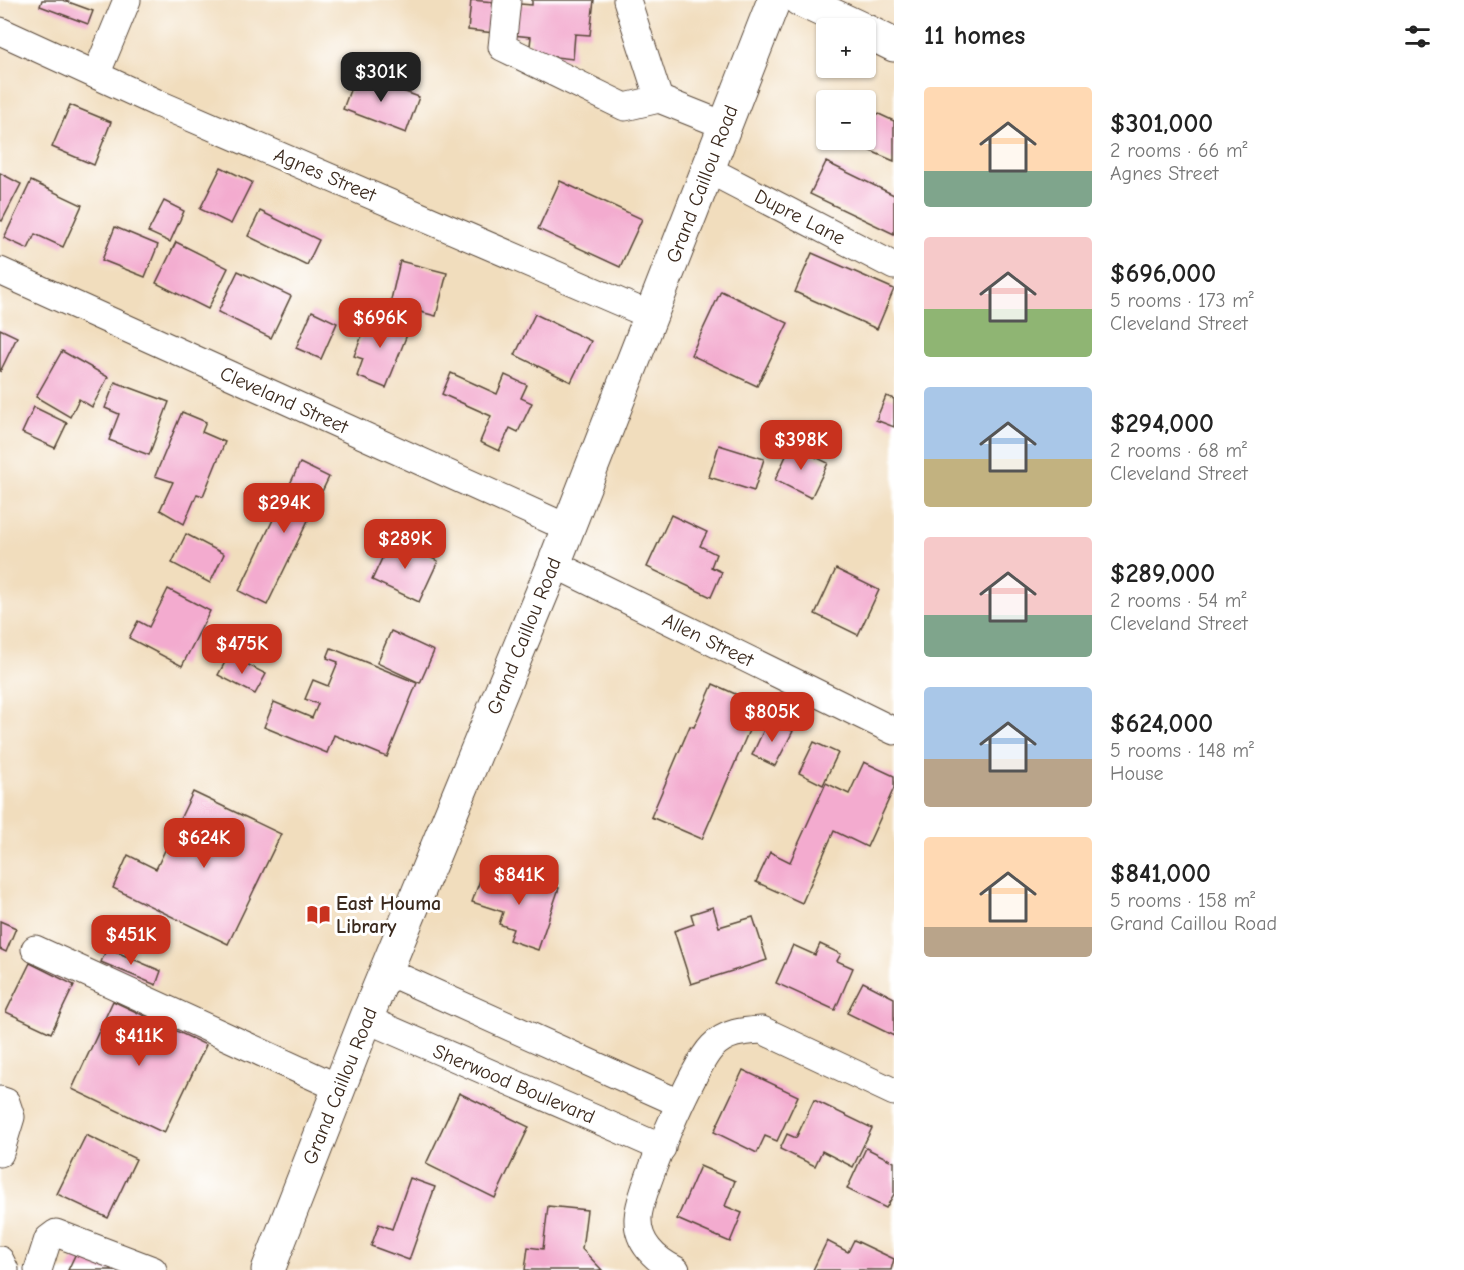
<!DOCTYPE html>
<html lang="en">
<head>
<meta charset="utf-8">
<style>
	:root { --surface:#fff; --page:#f2f2f2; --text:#222; --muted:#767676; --accent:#c8321e }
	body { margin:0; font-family:"Comic Neue",sans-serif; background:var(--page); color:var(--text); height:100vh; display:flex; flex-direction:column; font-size:22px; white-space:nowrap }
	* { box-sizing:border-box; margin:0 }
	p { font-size:20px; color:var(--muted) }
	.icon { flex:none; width:33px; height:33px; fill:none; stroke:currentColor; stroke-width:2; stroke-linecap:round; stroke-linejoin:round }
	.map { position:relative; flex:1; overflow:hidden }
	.side { display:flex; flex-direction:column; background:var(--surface); width:570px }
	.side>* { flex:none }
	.buttons { position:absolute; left:816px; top:18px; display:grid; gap:12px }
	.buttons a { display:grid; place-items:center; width:60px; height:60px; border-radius:6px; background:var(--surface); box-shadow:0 2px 4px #0004; font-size:30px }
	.price { position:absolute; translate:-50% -51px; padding:0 14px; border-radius:12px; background:var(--accent); color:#fff; font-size:20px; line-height:39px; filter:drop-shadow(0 2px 3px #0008) }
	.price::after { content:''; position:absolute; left:50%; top:36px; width:18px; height:14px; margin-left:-9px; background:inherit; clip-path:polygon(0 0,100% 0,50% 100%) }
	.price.on { background:#222; color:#fff }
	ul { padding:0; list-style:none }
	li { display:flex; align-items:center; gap:18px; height:150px; padding:0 30px }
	li span { display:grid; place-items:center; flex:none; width:168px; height:120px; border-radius:6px; color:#555 }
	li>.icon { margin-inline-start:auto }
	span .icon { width:72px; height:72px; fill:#fffc; stroke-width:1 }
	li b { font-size:26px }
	h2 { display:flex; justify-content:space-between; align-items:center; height:72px; padding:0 30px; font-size:26px }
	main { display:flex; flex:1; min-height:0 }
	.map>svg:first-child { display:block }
	.building { fill:#f3abcf }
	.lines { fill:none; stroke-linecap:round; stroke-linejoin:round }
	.minor-casing { stroke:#564536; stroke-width:29 }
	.major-casing { stroke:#564536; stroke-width:35 }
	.minor { stroke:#fff; stroke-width:27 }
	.major { stroke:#fff; stroke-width:33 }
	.labels { text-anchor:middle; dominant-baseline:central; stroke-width:6; stroke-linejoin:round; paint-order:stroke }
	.street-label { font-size:20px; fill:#3b2a1e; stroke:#fff }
	.poi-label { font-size:20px; font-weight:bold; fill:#3b2a1e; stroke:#fff; text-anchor:start }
</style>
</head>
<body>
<main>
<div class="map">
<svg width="894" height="1270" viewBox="0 0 894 1270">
	<rect width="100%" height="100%" fill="#fff"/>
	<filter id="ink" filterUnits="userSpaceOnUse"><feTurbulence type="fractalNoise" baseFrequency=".0167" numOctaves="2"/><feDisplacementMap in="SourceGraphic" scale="12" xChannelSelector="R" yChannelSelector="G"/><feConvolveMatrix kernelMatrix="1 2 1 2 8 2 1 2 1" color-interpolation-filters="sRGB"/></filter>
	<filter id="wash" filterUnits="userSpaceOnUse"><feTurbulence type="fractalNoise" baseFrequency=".008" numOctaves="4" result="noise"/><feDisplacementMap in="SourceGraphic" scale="24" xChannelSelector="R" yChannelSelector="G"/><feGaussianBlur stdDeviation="1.35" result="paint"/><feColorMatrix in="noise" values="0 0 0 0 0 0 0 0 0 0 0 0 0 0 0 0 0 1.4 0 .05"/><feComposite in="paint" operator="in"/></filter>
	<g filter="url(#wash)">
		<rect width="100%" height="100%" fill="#f1ddbd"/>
		<g id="blocks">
			<g class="building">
				<path d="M 42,0 L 63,0 L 93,11 L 88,24 L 40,6 Z"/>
				<path d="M 471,0 L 532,5 L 532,0 L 594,0 L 590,35 L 575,34 L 573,59 L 529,54 L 531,37 L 468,30 Z"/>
				<path d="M 356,74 L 419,97 L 406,133 L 343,109 Z"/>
				<path d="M 70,105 L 111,122 L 94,165 L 52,147 Z"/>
				<path d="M 866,108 L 894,121 L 894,161 L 845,140 L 866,140 Z"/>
				<path d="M 826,162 L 894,195 L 894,234 L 810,194 Z"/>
				<path d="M 221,167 L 252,182 L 231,224 L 200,209 Z"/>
				<path d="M 0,173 L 21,184 L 2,221 L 0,220 Z"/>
				<path d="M 31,181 L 82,205 L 63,247 L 35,234 L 28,249 L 4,238 Z"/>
				<path d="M 560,181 L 642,219 L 620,267 L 538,229 Z"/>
				<path d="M 164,201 L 184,211 L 170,242 L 148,232 Z"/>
				<path d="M 260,211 L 319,240 L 307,265 L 248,236 Z"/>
				<path d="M 115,227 L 158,245 L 145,277 L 102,260 Z"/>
				<path d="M 176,242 L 228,268 L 208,309 L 156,283 Z"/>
				<path d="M 812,253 L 894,289 L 877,329 L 795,292 Z"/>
				<path d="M 400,261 L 447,273 L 436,316 L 390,304 Z"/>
				<path d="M 238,271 L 291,296 L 271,338 L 218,312 Z"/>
				<path d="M 721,291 L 788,323 L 757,386 L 691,355 Z"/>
				<path d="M 312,311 L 337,323 L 321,359 L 296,348 Z"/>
				<path d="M 371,312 L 410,327 L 386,388 L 357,376 L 363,359 L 354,356 Z"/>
				<path d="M 535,314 L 591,341 L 571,382 L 515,355 Z"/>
				<path d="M 0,329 L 17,337 L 0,372 Z"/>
				<path d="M 62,351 L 108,377 L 92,407 L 79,399 L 70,417 L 36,397 Z"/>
				<path d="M 451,373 L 497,394 L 505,375 L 527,385 L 521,398 L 532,403 L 518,432 L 510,428 L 499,451 L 480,442 L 491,416 L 442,394 Z"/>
				<path d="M 115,382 L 169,402 L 149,455 L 109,440 L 119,414 L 105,408 Z"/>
				<path d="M 886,396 L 894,399 L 894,427 L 876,420 Z"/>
				<path d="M 34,407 L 67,423 L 55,448 L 22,433 Z"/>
				<path d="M 182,412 L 206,422 L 202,432 L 225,442 L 203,496 L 197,494 L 184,524 L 160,510 L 173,482 L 155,476 Z"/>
				<path d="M 719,445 L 764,459 L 754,491 L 709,477 Z"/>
				<path d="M 791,445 L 828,463 L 811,498 L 775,480 Z"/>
				<path d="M 300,463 L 329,477 L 267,605 L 239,591 Z"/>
				<path d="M 671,515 L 707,532 L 700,546 L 716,554 L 711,567 L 722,572 L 711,597 L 647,567 Z"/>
				<path d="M 186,534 L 224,554 L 210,583 L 172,563 Z"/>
				<path d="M 391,539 L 438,561 L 419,602 L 372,580 Z"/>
				<path d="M 836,569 L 879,590 L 858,635 L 815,614 Z"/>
				<path d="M 168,589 L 210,611 L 182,666 L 129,638 L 138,621 L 149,627 Z"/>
				<path d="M 391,631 L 434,651 L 420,683 L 377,663 Z"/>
				<path d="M 331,648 L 417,683 L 387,757 L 334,735 L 327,753 L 264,727 L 274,702 L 312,718 L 318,704 L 305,699 L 313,680 L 328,686 L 338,662 L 327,658 Z"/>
				<path d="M 229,655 L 266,674 L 255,694 L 218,675 Z"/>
				<path d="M 713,684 L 760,705 L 702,839 L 651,817 L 690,726 L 694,727 Z"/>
				<path d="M 769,719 L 793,731 L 775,766 L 752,755 Z"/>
				<path d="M 814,742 L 838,753 L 823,785 L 799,773 Z"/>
				<path d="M 864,762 L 894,776 L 894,788 L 867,847 L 834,831 L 802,903 L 756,882 L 770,852 L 790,862 L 826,783 L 849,794 Z"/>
				<path d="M 193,792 L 281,834 L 228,944 L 113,888 L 128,855 L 156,869 Z"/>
				<path d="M 483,872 L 515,883 L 517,874 L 559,888 L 538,950 L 509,940 L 513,929 L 499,924 L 503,912 L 472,902 Z"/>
				<path d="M 713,907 L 719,927 L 753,917 L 767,960 L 691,984 L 674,931 L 694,924 L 691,914 Z"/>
				<path d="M 0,921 L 16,928 L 6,952 L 0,949 Z"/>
				<path d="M 820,944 L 841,954 L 837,961 L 853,968 L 835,1010 L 776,983 L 793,945 L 815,955 Z"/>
				<path d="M 107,948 L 161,971 L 156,985 L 101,962 Z"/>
				<path d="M 30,963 L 74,985 L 51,1033 L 6,1012 Z"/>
				<path d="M 863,982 L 894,998 L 894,1036 L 847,1013 Z"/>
				<path d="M 113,1001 L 206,1045 L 164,1133 L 72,1089 Z"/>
				<path d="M 743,1070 L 798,1096 L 777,1141 L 765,1136 L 757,1153 L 714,1132 Z"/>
				<path d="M 459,1093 L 529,1127 L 495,1198 L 426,1164 Z"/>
				<path d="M 814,1100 L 872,1128 L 853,1167 L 822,1151 L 815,1166 L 780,1149 L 787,1134 L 796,1138 Z"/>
				<path d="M 86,1135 L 136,1159 L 108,1218 L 57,1194 Z"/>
				<path d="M 866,1148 L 894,1162 L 894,1194 L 886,1208 L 847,1189 Z"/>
				<path d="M 700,1166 L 735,1181 L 725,1206 L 742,1213 L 730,1242 L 677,1219 Z"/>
				<path d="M 410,1178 L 435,1187 L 409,1260 L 371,1246 L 379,1224 L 392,1229 Z"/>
				<path d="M 548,1206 L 587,1210 L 582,1249 L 602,1270 L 525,1270 L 528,1247 L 543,1249 Z"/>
				<path d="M 854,1240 L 894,1259 L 891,1270 L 813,1270 L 827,1241 L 848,1252 Z"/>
				<path d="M 79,1247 L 126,1270 L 68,1270 Z"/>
			</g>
		</g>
	</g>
	<g filter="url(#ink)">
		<use href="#blocks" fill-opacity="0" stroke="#564536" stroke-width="1.5"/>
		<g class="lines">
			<defs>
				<g id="minor">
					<path d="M 507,0 L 502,47 L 625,107 L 659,99 L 724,125"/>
					<path d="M 627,0 L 659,99"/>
					<path d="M 0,31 L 157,103 L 652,316"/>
					<path d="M 96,75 L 127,0"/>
					<path d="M 707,169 L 894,266"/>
					<path d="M 0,271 L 568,528"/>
					<path d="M 554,564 L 894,731"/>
					<path d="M 35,949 L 339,1088"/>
					<path d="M 388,972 L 679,1103"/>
					<path d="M 366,1019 L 662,1148"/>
					<path d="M 0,1100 L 6,1102 L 11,1117 L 0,1153"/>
					<path d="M 0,1260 L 5,1270"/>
					<path d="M 38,1270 L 48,1239 L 56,1233 L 153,1270"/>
					<path d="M 676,1270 C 656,1260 637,1243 638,1218 C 639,1192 693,1066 712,1047 C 726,1032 743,1031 762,1030 L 894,1092"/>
				</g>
				<g id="major">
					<path d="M 800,0 L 860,28"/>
					<path d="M 866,31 L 894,45"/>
					<path d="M 268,1270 L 366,1019 L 554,564 L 774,0"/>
				</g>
			</defs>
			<use href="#minor" class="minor-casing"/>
			<use href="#major" class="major-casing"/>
			<use href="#minor" class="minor"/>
			<use href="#major" class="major"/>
		</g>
	</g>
	<defs>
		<symbol id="library-bare" viewBox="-9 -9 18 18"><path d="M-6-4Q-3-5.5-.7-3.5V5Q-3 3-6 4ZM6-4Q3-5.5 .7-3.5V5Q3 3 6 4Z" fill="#c8321e" stroke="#fff" stroke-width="2.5" paint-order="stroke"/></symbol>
	</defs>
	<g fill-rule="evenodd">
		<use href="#library-bare" x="302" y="898" width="33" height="33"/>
	</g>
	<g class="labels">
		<g class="street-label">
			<text transform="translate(325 175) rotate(23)">Agnes Street</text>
			<text transform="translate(702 184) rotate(-69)">Grand Caillou Road</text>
			<text transform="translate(800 217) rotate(27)">Dupre Lane</text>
			<text transform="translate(284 400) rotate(24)">Cleveland Street</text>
			<text transform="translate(524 636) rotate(-68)">Grand Caillou Road</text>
			<text transform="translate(708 640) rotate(26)">Allen Street</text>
			<text transform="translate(514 1084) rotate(23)">Sherwood Boulevard</text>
			<text transform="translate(340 1086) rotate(-68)">Grand Caillou Road</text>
		</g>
		<g class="poi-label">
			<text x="336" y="903">East Houma<tspan x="336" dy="23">Library</tspan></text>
		</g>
	</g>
</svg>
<div class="buttons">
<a>+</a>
<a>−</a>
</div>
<b class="price on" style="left:381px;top:103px">$301K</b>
<b class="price" style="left:380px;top:349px">$696K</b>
<b class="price" style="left:801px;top:471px">$398K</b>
<b class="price" style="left:284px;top:534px">$294K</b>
<b class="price" style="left:405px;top:570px">$289K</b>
<b class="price" style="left:242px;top:675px">$475K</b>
<b class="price" style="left:772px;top:743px">$805K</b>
<b class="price" style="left:204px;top:869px">$624K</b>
<b class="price" style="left:519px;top:906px">$841K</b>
<b class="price" style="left:131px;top:966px">$451K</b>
<b class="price" style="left:139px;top:1067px">$411K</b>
</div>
<section class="side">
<h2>11 homes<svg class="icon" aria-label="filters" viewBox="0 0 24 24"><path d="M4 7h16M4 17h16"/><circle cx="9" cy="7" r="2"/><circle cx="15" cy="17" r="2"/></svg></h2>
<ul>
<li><span style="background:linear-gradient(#ffd9b3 70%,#7fa58c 0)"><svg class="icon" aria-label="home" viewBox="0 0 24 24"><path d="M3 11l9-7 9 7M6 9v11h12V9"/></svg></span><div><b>$301,000</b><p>2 rooms · 66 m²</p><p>Agnes Street</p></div></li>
<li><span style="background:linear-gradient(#f6c9c9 60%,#8fb573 0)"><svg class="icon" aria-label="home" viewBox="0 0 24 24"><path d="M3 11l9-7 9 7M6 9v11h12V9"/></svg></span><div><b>$696,000</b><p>5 rooms · 173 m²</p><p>Cleveland Street</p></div></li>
<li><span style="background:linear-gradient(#a9c7e8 60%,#c2b280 0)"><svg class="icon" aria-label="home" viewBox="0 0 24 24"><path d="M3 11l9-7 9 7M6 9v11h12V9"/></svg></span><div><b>$294,000</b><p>2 rooms · 68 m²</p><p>Cleveland Street</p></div></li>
<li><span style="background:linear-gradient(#f6c9c9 65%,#7fa58c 0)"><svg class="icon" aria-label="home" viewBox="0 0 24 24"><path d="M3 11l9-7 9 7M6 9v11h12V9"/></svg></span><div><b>$289,000</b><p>2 rooms · 54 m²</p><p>Cleveland Street</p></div></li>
<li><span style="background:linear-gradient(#a9c7e8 60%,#b9a48a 0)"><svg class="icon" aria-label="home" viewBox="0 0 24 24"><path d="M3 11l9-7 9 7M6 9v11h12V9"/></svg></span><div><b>$624,000</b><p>5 rooms · 148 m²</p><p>House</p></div></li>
<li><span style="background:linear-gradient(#ffd9b3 75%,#b9a48a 0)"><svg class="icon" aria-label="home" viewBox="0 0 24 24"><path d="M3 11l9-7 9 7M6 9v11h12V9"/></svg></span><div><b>$841,000</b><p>5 rooms · 158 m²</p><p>Grand Caillou Road</p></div></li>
</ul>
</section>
</main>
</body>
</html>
